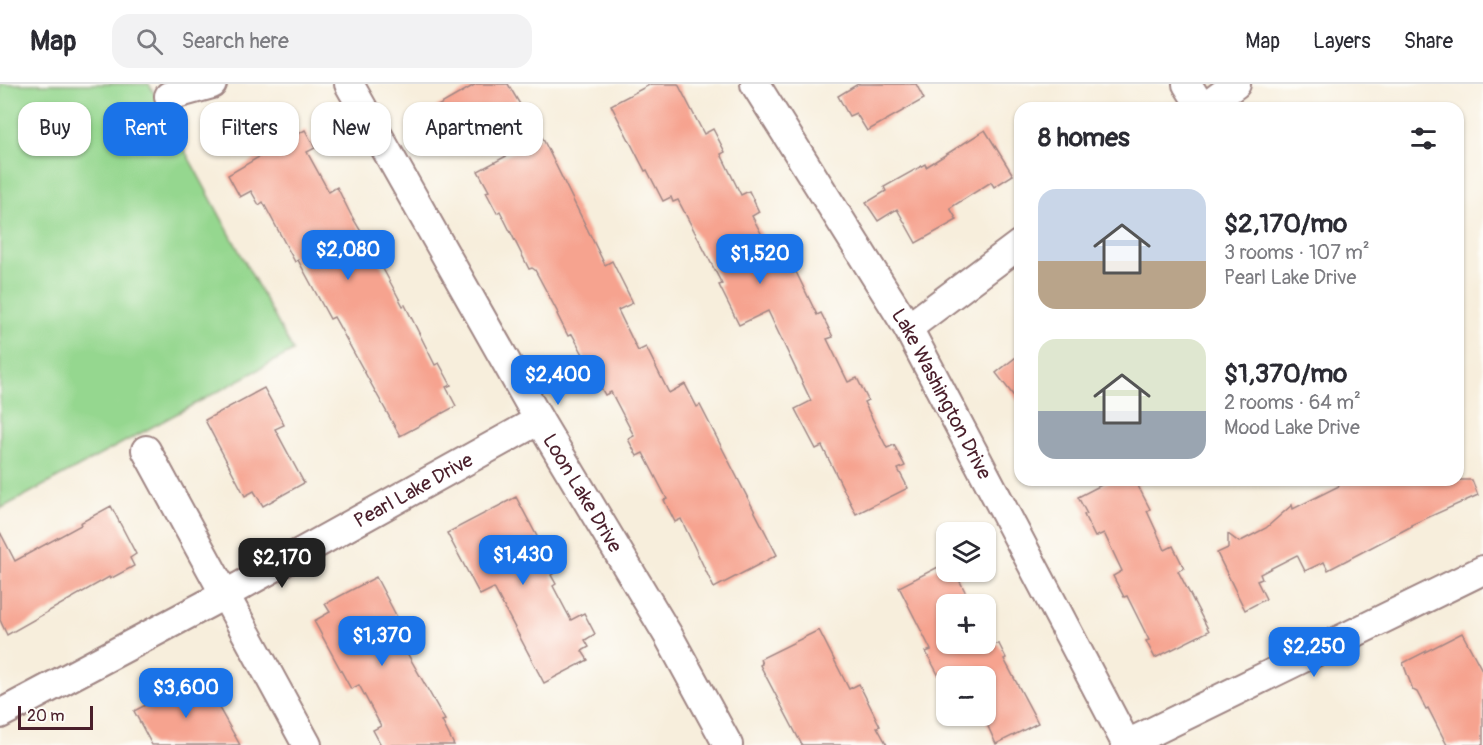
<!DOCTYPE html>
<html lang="en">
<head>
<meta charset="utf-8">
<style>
	:root { --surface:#fff; --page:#f2f2f3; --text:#2b2b33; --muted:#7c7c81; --line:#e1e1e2; --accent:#1a73e8 }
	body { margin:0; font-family:Pangolin,sans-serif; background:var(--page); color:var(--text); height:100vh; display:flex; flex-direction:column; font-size:22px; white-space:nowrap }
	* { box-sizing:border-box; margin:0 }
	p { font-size:20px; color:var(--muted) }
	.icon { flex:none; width:33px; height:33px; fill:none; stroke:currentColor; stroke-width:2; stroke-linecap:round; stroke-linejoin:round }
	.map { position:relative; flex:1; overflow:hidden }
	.drawer { position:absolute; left:1014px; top:18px; width:450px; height:384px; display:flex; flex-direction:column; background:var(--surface); border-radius:18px; box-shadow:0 2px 4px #0004 }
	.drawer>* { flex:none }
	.banner { position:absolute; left:18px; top:18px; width:570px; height:54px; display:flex; gap:12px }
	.tools { position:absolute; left:936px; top:438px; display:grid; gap:12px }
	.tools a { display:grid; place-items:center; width:60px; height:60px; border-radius:12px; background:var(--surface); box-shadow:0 2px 4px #0004; font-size:30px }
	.scale { position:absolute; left:18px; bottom:15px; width:75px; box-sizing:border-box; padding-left:6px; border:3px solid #4a1f2b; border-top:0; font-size:16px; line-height:21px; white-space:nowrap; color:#4a1f2b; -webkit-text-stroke:4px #fdfcf7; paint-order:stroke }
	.price { position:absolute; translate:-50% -51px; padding:0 14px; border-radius:12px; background:var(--accent); color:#fff; font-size:20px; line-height:39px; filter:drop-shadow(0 2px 3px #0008) }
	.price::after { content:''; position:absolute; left:50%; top:36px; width:18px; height:14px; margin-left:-9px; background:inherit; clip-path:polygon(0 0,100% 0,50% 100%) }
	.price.current { background:#222; color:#fff }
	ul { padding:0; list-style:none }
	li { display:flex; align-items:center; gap:18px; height:150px; padding:0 24px }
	li span { display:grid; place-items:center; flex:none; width:168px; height:120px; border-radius:18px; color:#555 }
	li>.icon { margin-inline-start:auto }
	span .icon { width:72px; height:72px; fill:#fffc; stroke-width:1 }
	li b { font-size:26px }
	h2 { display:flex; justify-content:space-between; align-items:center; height:72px; padding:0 24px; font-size:26px }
	.tag { padding:0 21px; border-radius:18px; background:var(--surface); box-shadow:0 2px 4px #0004; font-size:21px; line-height:54px }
	.tag.current { background:var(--accent); color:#fff }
	header { display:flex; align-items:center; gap:36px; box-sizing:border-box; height:84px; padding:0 30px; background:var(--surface); border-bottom:2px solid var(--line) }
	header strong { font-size:28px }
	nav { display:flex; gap:33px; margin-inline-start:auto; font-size:21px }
	.search { width:420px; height:54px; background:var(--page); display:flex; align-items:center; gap:15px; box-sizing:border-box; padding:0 21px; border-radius:18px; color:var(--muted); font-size:22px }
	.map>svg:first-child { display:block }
	.green { fill:#95d78f; stroke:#707b5d; stroke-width:1.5 }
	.building { fill:#f6a38f }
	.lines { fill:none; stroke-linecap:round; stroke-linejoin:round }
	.street-casing { stroke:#a08684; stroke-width:32 }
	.street { stroke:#fff; stroke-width:28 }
	.labels { text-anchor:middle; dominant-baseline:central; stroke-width:4.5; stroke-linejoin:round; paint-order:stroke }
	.street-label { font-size:20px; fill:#4a1f2b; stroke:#fdfcf7 }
</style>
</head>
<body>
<header>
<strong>Map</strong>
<div class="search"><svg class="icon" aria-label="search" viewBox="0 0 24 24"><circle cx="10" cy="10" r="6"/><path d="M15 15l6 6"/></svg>Search here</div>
<nav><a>Map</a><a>Layers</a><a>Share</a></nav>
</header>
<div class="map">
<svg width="1483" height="661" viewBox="0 0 1483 661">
	<rect width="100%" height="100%" fill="#fdfcf7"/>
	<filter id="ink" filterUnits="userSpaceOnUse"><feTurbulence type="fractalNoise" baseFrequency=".0167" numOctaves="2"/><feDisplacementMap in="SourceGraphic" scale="12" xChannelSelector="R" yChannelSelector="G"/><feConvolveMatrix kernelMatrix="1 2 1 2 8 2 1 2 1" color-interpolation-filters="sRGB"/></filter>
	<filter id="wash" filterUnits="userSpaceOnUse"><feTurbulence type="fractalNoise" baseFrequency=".008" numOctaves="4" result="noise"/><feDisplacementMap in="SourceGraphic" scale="24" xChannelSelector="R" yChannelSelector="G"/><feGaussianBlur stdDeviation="1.35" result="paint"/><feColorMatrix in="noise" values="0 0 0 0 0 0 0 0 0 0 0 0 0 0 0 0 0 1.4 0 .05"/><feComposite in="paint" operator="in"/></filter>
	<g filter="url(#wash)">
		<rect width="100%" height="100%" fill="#f7eedc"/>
		<path class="green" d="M 0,0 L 149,0 L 293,267 L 0,425 Z"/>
		<g id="blocks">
			<g class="building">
				<path d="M 476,0 L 508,0 L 521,22 L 463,55 L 452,37 L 445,41 L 436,23 Z"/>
				<path d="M 651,0 L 678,0 L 704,50 L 713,45 L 725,68 L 721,70 L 741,111 L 749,107 L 759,128 L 752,132 L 774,174 L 783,170 L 793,189 L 796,188 L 817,231 L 821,229 L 833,253 L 827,255 L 848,298 L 857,294 L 868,316 L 864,318 L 887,364 L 894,361 L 905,382 L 898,385 L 908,404 L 856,430 L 822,362 L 816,365 L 795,325 L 811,317 L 768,227 L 739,241 L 719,201 L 722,200 L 678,116 L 673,118 L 671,113 L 663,117 L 647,86 L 645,87 L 611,21 Z"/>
				<path d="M 858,0 L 916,0 L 924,15 L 867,47 L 856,29 L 849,32 L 838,12 Z"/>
				<path d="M 305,46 L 315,64 L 307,68 L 329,108 L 337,103 L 351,131 L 381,181 L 403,222 L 405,221 L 435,281 L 439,279 L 451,301 L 446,303 L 456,322 L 400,352 L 334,233 L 330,235 L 298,176 L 295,178 L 263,118 L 259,121 L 251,107 L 240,113 L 228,91 Z"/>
				<path d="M 985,46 L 1013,91 L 994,103 L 991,98 L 950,124 L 957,136 L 916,159 L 897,125 L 878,137 L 866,119 L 886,107 L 884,103 L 925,80 L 926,83 Z"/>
				<path d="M 542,53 L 605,181 L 612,177 L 633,219 L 618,226 L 638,267 L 646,263 L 669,309 L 685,300 L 697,323 L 700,321 L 777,471 L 714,504 L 681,435 L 675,438 L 664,416 L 667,415 L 643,369 L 637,372 L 628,355 L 634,352 L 611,308 L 605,311 L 572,250 L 568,252 L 557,230 L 558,229 L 535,186 L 532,184 L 529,185 L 500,127 L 497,129 L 486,108 L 489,107 L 478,87 Z"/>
				<path d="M 1020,270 L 1020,320 L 996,289 Z"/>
				<path d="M 264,304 L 284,341 L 275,345 L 304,399 L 263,422 L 254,407 L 245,412 L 205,336 Z"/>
				<path d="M 1111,396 L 1135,396 L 1150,425 L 1147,427 L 1165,466 L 1173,462 L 1184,484 L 1178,487 L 1209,547 L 1155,574 L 1146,557 L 1149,556 L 1127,512 L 1124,513 L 1113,492 L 1122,487 L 1104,449 L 1095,453 L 1084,431 L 1087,430 L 1078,413 Z"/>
				<path d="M 1336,396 L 1472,396 L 1478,411 L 1411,441 L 1412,442 L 1328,486 L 1324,478 L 1305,487 L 1297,471 L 1260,490 L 1262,495 L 1257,497 L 1266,515 L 1245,526 L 1217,469 L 1228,464 L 1228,450 L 1239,458 L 1266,444 L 1292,421 L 1293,425 L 1339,402 Z"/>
				<path d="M 516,413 L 556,488 L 551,491 L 556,500 L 553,502 L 571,536 L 584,529 L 595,550 L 585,556 L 589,563 L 582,567 L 588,576 L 544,599 L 494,504 L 480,511 L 447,449 Z"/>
				<path d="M 111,422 L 136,470 L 130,474 L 134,482 L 110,495 L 109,493 L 7,551 L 0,536 L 0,448 L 15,477 L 81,441 L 80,439 Z"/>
				<path d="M 946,479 L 946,488 L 955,488 L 970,517 L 961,520 L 946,520 L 946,560 L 999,560 L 1006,574 L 1004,575 L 1038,639 L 996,660 L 986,638 L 986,592 L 946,592 L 946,596 L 945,592 L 939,592 L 926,568 L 931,566 L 899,503 Z"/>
				<path d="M 376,493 L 409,556 L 402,560 L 445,636 L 442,637 L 454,661 L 381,661 L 373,646 L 381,642 L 359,601 L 351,605 L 314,537 L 330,528 L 325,520 Z"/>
				<path d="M 819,546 L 849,605 L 859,600 L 880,642 L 877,643 L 887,661 L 802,661 L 760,581 L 762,580 L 760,575 Z"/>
				<path d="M 1462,549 L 1483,588 L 1483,661 L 1447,661 L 1428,624 L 1426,625 L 1417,608 L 1413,606 L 1403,579 Z"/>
				<path d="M 197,594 L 203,605 L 207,603 L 240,661 L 152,661 L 134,627 Z"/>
			</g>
		</g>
	</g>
	<g filter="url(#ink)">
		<use href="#blocks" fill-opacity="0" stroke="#a08684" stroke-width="1.5"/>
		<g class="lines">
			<defs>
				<g id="street">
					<path id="s1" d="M 349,0 L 539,336 L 668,551 L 728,661"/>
					<path id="s2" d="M 755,0 L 908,244 L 1127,661"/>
					<path d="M 1187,0 L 1202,24"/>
					<path d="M 169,12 L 212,0"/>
					<path d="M 1204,24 L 1236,0"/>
					<path d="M 908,244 L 1020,160"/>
					<path d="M 146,366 L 307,661"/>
					<path id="s3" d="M 0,630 L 226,510 L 539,336"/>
					<path d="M 1125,661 L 1483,486"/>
				</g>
			</defs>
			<use href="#street" class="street-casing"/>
			<use href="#street" class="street"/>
		</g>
	</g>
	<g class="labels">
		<g class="street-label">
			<text stroke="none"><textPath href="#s2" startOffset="362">Lake Washington Drive</textPath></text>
			<text stroke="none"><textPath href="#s3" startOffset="470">Pearl Lake Drive</textPath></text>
			<text stroke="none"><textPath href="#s1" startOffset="471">Loon Lake Drive</textPath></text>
		</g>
	</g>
</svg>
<div class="tools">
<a><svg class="icon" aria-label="layers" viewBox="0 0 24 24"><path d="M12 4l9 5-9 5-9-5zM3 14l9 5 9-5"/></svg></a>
<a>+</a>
<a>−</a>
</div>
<div class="scale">20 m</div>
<b class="price" style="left:348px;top:197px">$2,080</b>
<b class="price" style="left:760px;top:201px">$1,520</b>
<b class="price" style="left:558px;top:322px">$2,400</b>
<b class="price" style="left:523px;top:502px">$1,430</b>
<b class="price current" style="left:282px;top:505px">$2,170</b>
<b class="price" style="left:382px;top:583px">$1,370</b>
<b class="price" style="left:1314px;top:594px">$2,250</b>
<b class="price" style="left:186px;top:635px">$3,600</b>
<div class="banner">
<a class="tag">Buy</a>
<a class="tag current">Rent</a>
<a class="tag">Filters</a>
<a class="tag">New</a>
<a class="tag">Apartment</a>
</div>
<section class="drawer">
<h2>8 homes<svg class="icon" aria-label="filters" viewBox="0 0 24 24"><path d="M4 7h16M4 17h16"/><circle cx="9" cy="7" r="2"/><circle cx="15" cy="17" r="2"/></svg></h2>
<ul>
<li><span style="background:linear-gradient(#c9d6e8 60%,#b9a48a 0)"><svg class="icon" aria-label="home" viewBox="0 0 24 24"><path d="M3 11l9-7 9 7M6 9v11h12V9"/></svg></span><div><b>$2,170/mo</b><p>3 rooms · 107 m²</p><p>Pearl Lake Drive</p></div></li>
<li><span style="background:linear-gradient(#dfe7d0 60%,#9aa5b1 0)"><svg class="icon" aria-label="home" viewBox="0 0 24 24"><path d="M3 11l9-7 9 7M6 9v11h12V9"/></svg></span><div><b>$1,370/mo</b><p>2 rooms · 64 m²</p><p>Mood Lake Drive</p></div></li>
</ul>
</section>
</div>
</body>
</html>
